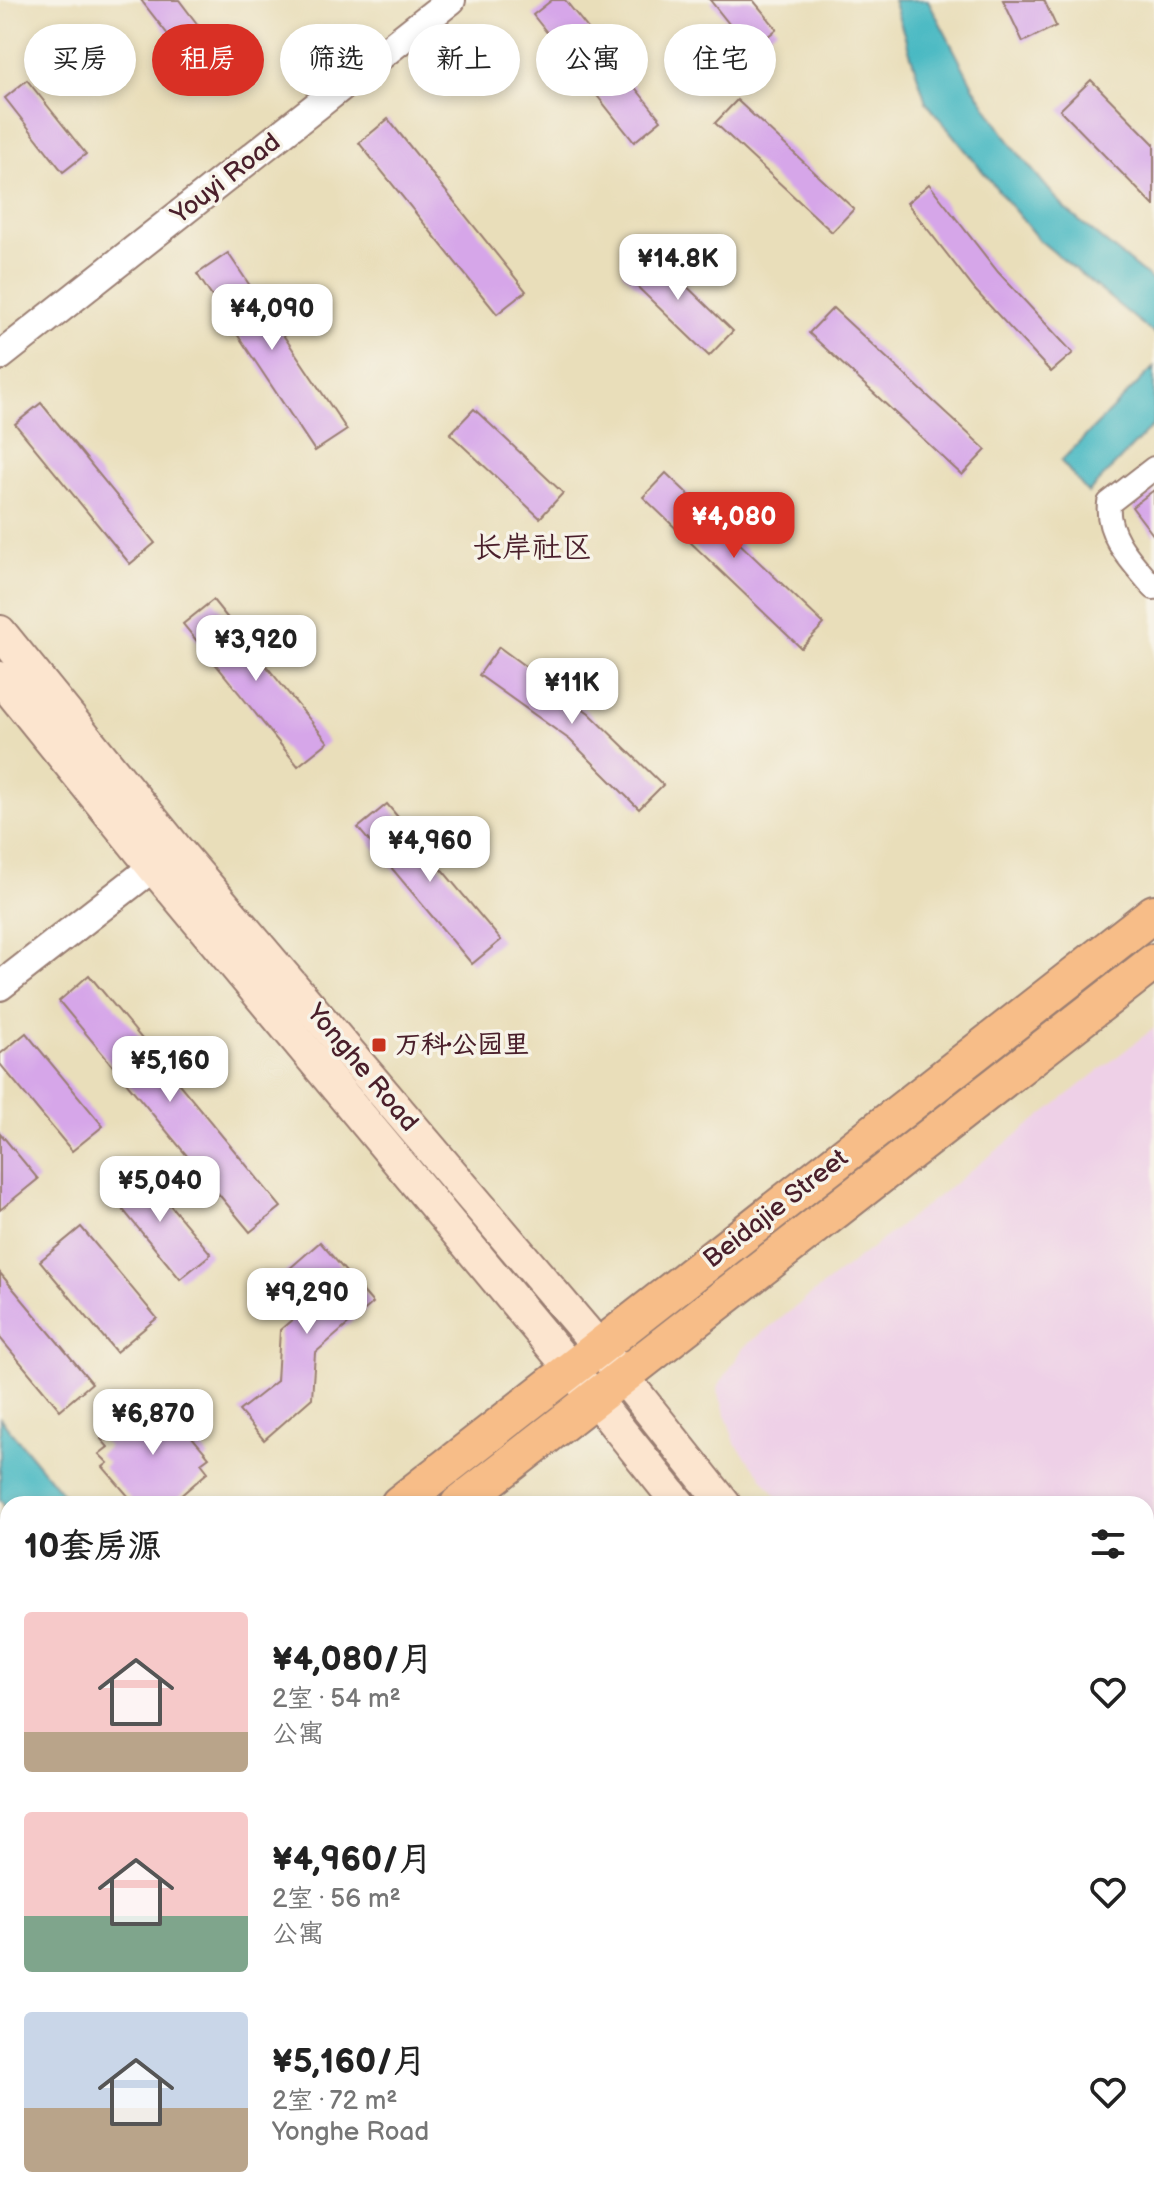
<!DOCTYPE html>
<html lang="zh">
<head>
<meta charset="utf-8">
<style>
	:root { --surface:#fff; --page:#f2f2f2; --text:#222; --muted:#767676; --accent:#d93025 }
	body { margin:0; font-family:"Balsamiq Sans","LXGW WenKai TC",sans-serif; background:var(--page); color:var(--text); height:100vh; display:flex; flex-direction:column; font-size:30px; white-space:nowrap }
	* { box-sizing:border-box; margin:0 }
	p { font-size:26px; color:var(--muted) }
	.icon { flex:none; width:44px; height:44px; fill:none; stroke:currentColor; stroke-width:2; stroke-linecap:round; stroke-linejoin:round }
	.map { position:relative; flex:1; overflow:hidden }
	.drawer { position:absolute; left:0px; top:1496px; width:1154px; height:712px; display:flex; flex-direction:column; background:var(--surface); border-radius:24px 24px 0 0; box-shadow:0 4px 12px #0003 }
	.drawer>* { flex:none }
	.hud { position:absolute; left:24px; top:24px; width:1106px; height:72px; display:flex; gap:16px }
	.price { position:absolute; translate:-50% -68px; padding:0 18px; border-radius:16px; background:#fff; color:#222; font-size:26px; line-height:52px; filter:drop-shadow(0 2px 4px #0008) }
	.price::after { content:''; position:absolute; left:50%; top:48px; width:24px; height:18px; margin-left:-12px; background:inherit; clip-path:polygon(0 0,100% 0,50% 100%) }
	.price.active { background:var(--accent); color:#fff }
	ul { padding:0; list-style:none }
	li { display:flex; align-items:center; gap:24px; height:200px; padding:0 24px }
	li span { display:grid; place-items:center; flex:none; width:224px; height:160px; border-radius:8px; color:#555 }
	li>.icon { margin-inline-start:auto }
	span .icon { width:96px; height:96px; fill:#fffc; stroke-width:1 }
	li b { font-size:34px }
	h2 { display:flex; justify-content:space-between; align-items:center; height:96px; padding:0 24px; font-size:34px }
	.chip { padding:0 28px; border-radius:36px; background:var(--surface); box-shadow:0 4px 12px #0003; font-size:28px; line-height:72px }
	.chip.active { background:var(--accent); color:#fff }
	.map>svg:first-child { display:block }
	.built { fill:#eed0e7 }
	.green { fill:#92da95; stroke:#6e7c60; stroke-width:2 }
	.water { fill:#4ab9c3; stroke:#4a6c77; stroke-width:2 }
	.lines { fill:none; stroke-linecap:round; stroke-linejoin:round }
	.canal { stroke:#4ab9c3; stroke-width:20 }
	.river { stroke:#4ab9c3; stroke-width:34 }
	.building { fill:#d6a6e9 }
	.minor-casing { stroke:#9a7e72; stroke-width:26 }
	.tertiary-casing { stroke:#9a7e72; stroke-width:32 }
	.secondary-casing { stroke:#9a7e72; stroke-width:36 }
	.primary-casing { stroke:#9a7e72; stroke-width:40 }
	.minor { stroke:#fff; stroke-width:22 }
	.tertiary { stroke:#fff; stroke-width:28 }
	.secondary { stroke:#fce5cf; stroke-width:32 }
	.primary { stroke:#f7bd88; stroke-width:36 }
	.poi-dot { fill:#c8321e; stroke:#f7f3e8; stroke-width:3 }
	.labels { text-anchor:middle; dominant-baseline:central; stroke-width:7; stroke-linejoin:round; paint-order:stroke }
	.street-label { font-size:26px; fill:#4a1f2b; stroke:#f7f3e8 }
	.poi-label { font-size:26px; font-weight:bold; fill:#4a1f2b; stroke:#f7f3e8; text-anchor:start }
	.quarter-label { font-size:30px; fill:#4a1f2b; stroke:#f7f3e8 }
</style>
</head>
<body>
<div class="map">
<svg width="1154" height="2208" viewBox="0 0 1154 2208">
	<rect width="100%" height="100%" fill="#f7f3e8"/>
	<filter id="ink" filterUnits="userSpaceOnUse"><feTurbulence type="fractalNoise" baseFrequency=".0125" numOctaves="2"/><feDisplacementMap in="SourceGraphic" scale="16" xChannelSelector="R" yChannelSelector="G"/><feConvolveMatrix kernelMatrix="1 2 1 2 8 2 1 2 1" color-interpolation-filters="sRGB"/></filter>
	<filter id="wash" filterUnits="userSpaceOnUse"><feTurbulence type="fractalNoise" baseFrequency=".006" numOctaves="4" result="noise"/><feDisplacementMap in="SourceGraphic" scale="32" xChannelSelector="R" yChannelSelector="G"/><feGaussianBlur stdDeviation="1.8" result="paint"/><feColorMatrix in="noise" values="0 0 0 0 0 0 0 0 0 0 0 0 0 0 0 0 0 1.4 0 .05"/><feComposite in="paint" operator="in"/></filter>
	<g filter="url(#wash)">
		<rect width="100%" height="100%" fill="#e9deba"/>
		<path class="built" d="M 1154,1028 L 1154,1880 L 1146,1883 L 1146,1504 L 783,1504 L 735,1443 L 717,1388 L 744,1347 Z"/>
		<path class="green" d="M 8,1628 L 8,1756 L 0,1762 L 0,1636 Z"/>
		<g class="water">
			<path d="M 893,0 L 928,0 L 974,88 L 1013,147 L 1066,210 L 1154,282 L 1154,334 L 1038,239 L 926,102 Z"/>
			<path d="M 1154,367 L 1154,424 L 1088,493 L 1061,461 Z"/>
			<path d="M 0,1418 L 71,1504 L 8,1504 L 8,1628 L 0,1636 L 0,1525 L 4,1505 L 0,1500 Z"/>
		</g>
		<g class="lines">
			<path class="canal" d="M 653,2200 L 660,2208"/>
			<path class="river" d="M 928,2208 L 938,2200"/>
		</g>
		<g id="blocks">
			<g class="building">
				<path d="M 141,0 L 179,0 L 217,50 L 194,68 Z"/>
				<path d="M 552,0 L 565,0 L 661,120 L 634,142 L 533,15 Z"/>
				<path d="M 710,0 L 753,0 L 777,29 L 750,50 Z"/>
				<path d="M 1003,0 L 1044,0 L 1056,26 L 1023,42 Z"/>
				<path d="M 27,80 L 86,154 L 63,172 L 5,98 Z"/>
				<path d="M 1091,80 L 1154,144 L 1154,206 L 1060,110 Z"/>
				<path d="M 737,100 L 854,209 L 832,232 L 715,123 Z"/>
				<path d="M 388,119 L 526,291 L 497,314 L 359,143 Z"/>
				<path d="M 929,184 L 998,272 L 1073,353 L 1051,372 L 975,290 L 907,203 Z"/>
				<path d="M 646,247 L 733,331 L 709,356 L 622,272 Z"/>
				<path d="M 228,253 L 347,430 L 315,451 L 197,274 Z"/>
				<path d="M 833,308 L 986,450 L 962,475 L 809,333 Z"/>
				<path d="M 41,403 L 155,543 L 130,564 L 15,424 Z"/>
				<path d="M 474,409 L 563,493 L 540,518 L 450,434 Z"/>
				<path d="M 666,473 L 824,624 L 801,648 L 643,497 Z"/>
				<path d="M 1154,490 L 1154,536 L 1132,507 Z"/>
				<path d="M 213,600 L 328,742 L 298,766 L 183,624 Z"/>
				<path d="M 499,647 L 589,713 L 663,785 L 639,809 L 570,740 L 479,675 Z"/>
				<path d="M 387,804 L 501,940 L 472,964 L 358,828 Z"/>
				<path d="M 89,975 L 281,1207 L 250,1232 L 59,1001 Z"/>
				<path d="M 26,1033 L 103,1126 L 72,1151 L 0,1064 L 0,1054 Z"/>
				<path d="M 0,1133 L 38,1179 L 0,1210 Z"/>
				<path d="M 140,1169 L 211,1254 L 180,1279 L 110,1194 Z"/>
				<path d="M 81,1227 L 157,1318 L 116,1352 L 40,1261 Z"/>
				<path d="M 320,1242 L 373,1303 L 315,1353 L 312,1398 L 264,1440 L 239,1411 L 277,1381 L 280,1330 L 307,1307 L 281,1276 Z"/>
				<path d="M 0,1273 L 92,1383 L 60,1410 L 0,1338 Z"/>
				<path d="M 147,1401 L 155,1410 L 163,1403 L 209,1457 L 201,1463 L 208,1472 L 171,1504 L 135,1504 L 103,1467 L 108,1463 L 99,1454 L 108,1447 L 101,1439 Z"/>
			</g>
		</g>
	</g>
	<g filter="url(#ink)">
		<use href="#blocks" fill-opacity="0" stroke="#9a7e72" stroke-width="2"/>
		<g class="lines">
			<defs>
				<path id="minor" d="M 1154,468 L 1109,503 C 1105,536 1134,564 1154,588"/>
				<g id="tertiary">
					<path d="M 0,356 L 451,0"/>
					<path d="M 0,986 L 153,867"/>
					<path d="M 1146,1918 L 1154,1911"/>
					<path d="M 0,2157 L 8,2166"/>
					<path d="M 35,2200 L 42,2208"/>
					<path d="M 809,2208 L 819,2200"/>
				</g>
				<g id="secondary">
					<path d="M 0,632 L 177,850 L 599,1347 L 724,1504"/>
					<path d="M 0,678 L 153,867 L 571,1369 L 679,1504"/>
					<path d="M 1146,2028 L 1154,2038"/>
					<path d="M 1146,2081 L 1154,2091"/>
				</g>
				<g id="primary">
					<path d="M 399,1504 L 1154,913"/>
					<path d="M 459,1504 L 1154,962"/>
					<path d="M 0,1815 L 8,1808"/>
					<path d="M 0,1864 L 8,1858"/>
				</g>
			</defs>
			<use href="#minor" class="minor-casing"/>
			<use href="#tertiary" class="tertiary-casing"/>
			<use href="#secondary" class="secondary-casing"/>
			<use href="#primary" class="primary-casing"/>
			<use href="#minor" class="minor"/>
			<use href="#tertiary" class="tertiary"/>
			<use href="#secondary" class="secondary"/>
			<use href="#primary" class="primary"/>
		</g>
	</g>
	<rect class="poi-dot" x="371" y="1037" width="16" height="16" rx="4"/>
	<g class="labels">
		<g class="street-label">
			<text transform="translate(226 179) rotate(-38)">Youyi Road</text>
			<text transform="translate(362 1068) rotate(50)">Yonghe Road</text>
			<text transform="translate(776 1209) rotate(-38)">Beidajie Street</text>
		</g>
		<g class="poi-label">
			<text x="395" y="1045">万科·公园里</text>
		</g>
		<g class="quarter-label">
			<text x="532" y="548">长岸社区</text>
		</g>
	</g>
</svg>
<b class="price" style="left:678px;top:302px">¥14.8K</b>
<b class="price" style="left:272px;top:352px">¥4,090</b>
<b class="price active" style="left:734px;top:560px">¥4,080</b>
<b class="price" style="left:256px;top:683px">¥3,920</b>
<b class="price" style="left:572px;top:726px">¥11K</b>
<b class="price" style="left:430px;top:884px">¥4,960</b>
<b class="price" style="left:170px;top:1104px">¥5,160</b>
<b class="price" style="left:160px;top:1224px">¥5,040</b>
<b class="price" style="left:307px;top:1336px">¥9,290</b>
<b class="price" style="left:153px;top:1457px">¥6,870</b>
<div class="hud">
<a class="chip">买房</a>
<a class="chip active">租房</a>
<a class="chip">筛选</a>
<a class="chip">新上</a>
<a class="chip">公寓</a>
<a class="chip">住宅</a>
</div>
<section class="drawer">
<h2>10套房源<svg class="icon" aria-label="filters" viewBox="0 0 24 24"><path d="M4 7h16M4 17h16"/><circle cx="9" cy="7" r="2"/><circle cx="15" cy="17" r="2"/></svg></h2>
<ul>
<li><span style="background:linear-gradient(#f6c9c9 75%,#b9a48a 0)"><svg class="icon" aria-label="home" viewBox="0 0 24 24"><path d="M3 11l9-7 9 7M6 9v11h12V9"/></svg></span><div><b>¥4,080/月</b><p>2室 · 54 m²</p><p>公寓</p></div><svg class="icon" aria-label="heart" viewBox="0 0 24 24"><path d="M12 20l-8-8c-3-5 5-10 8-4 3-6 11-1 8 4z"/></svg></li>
<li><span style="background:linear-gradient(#f6c9c9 65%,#7fa58c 0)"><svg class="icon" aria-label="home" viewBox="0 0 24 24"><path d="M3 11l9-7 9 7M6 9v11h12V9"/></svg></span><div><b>¥4,960/月</b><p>2室 · 56 m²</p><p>公寓</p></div><svg class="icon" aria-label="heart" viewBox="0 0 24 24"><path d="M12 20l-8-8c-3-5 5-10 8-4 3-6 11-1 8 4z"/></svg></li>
<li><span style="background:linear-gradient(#c9d6e8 60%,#b9a48a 0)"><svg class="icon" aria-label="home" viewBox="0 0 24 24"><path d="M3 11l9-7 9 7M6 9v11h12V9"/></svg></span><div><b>¥5,160/月</b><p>2室 · 72 m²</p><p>Yonghe Road</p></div><svg class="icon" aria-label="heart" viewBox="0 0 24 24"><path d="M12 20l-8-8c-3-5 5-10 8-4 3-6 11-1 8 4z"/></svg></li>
</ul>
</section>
</div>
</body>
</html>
